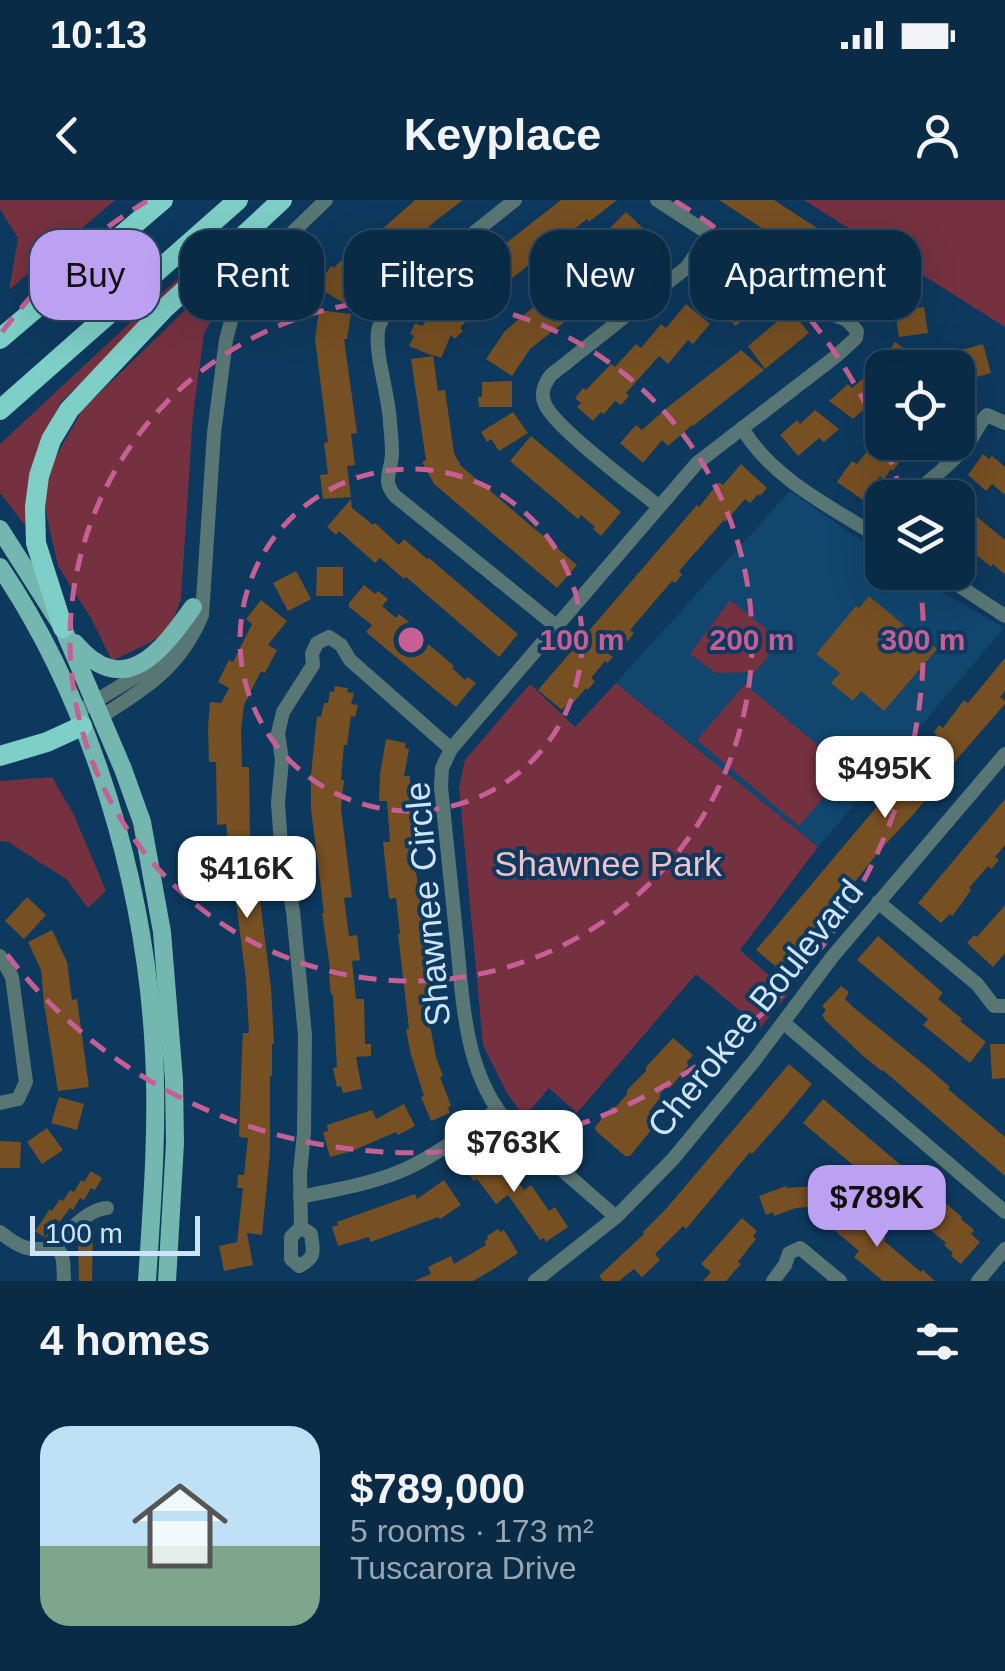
<!DOCTYPE html>
<html lang="en">
<head>
<meta charset="utf-8">
<style>
	:root { --surface:#0a2b46; --page:#183751; --text:#f1f3f6; --muted:#99a7b3; --line:#2a475f; --accent:#bca0f2 }
	body { margin:0; font-family:Arial,sans-serif; background:var(--page); color:var(--text); height:100vh; display:flex; flex-direction:column; font-size:38px; white-space:nowrap }
	* { box-sizing:border-box; margin:0 }
	p { font-size:32px; color:var(--muted) }
	.icon { flex:none; width:55px; height:55px; fill:none; stroke:currentColor; stroke-width:2; stroke-linecap:round; stroke-linejoin:round }
	.map { position:relative; height:1081px; overflow:hidden }
	.drawer { display:flex; flex-direction:column; background:var(--surface); flex:1 }
	.drawer>* { flex:none }
	.banner { position:absolute; left:30px; top:30px; width:945px; height:90px; display:flex; gap:20px }
	.buttons { position:absolute; left:865px; top:150px; display:grid; gap:20px }
	.buttons a { display:grid; place-items:center; width:110px; height:110px; border-radius:20px; background:var(--surface); box-shadow:0 10px 40px #0002,0 0 0 2px var(--line); font-size:50px }
	.scale { position:absolute; left:30px; bottom:25px; width:170px; box-sizing:border-box; padding-left:10px; border:5px solid #cde4fb; border-top:0; font-size:28px; line-height:35px; white-space:nowrap; color:#cde4fb; -webkit-text-stroke:8px #0d395e; paint-order:stroke }
	.price { position:absolute; translate:-50% -85px; padding:0 22px; border-radius:20px; background:#fff; color:#222; font-size:32px; line-height:65px; filter:drop-shadow(0 2px 5px #0008) }
	.price::after { content:''; position:absolute; left:50%; top:60px; width:30px; height:22px; margin-left:-15px; background:inherit; clip-path:polygon(0 0,100% 0,50% 100%) }
	.price.current { background:var(--accent); color:#111 }
	ul { padding:0; list-style:none }
	li { display:flex; align-items:center; gap:30px; height:250px; padding:0 40px }
	li span { display:grid; place-items:center; flex:none; width:280px; height:200px; border-radius:30px; color:#555 }
	li>.icon { margin-inline-start:auto }
	span .icon { width:120px; height:120px; fill:#fffc; stroke-width:1 }
	li b { font-size:42px }
	h2 { display:flex; justify-content:space-between; align-items:center; height:120px; padding:0 40px; font-size:42px }
	.tag { padding:0 35px; border-radius:30px; background:var(--surface); box-shadow:0 10px 40px #0002,0 0 0 2px var(--line); font-size:35px; line-height:90px }
	.tag.current { background:var(--accent); color:#111 }
	.status { display:flex; justify-content:space-between; align-items:center; height:70px; padding:0 50px; background:var(--surface); direction:ltr }
	.status svg { height:28px; fill:currentColor }
	header { display:flex; justify-content:space-between; align-items:center; height:130px; padding:0 40px; background:var(--surface); font-size:45px; font-weight:600 }
	.map>svg:first-child { display:block }
	.built { fill:#11466f }
	.green { fill:#753140 }
	.building { fill:#764f22 }
	.lines { fill:none; stroke-linecap:round; stroke-linejoin:round }
	.minor { stroke:#587774; stroke-width:14 }
	.major { stroke:#74b6b0; stroke-width:18 }
	.highway { stroke:#7ecfc7; stroke-width:20 }
	.ring { fill:none; stroke:#c65f93; stroke-width:5; stroke-dasharray:18 12 }
	.labels { text-anchor:middle; dominant-baseline:central; stroke-width:8; stroke-linejoin:round; paint-order:stroke }
	.park-label { font-size:35px; fill:#f0c1c8; stroke:#0d395e }
	.street-label { font-size:35px; fill:#cde4fb; stroke:#0d395e }
	.centre { fill:#c65f93; stroke:#0d395e; stroke-width:5 }
	.ring-label { font-size:30px; text-anchor:middle; font-weight:bold; fill:#c65f93; stroke:#0d395e; stroke-width:8; stroke-linejoin:round; paint-order:stroke }
</style>
</head>
<body>
<div class="status"><b>10:13</b><svg viewBox="0 0 49 12"><path d="M0 12V9h3v3zM5 12V6h3v6zM10 12V3h3v9zM15 12V0h3v12zM26 1h20v11H26zM47 4h2v5h-2z"/></svg></div>
<header><svg class="icon" aria-label="back" viewBox="0 0 24 24"><path d="M15 5l-7 7 7 7"/></svg>Keyplace<svg class="icon" aria-label="person" viewBox="0 0 24 24"><circle cx="12" cy="8" r="4"/><path d="M4 21q1-7 8-7t8 7"/></svg></header>
<div class="map">
<svg width="1005" height="1081" viewBox="0 0 1005 1081">
	<rect width="100%" height="100%" fill="#0d395e"/>
	<path class="built" d="M 790,291 L 882,355 L 882,372 L 909,373 L 1004,428 L 818,647 L 616,483 Z"/>
	<g class="green">
		<path d="M 0,0 L 115,0 L 9,90 L 18,38 L 0,9 Z"/>
		<path d="M 804,0 L 1005,0 L 1005,127 Z"/>
		<path d="M 232,28 L 236,33 L 60,203 L 39,246 L 30,284 L 25,325 L 0,293 L 0,244 Z"/>
		<path d="M 239,58 L 247,63 L 219,105 L 204,134 L 193,214 L 181,399 L 170,428 L 151,442 L 112,461 L 91,418 L 58,366 L 45,308 L 44,277 L 83,209 Z"/>
		<path d="M 730,400 L 781,441 L 755,472 L 716,473 L 690,454 Z"/>
		<path d="M 616,483 L 818,647 L 740,750 L 789,793 L 760,828 L 696,774 L 577,913 L 549,888 L 524,917 L 507,893 L 483,845 L 459,587 L 465,560 L 530,484 L 575,527 Z"/>
		<path d="M 745,484 L 847,570 L 799,626 L 697,540 Z"/>
		<path d="M 52,577 L 74,615 L 106,691 L 88,708 L 66,679 L 8,642 L 0,641 L 0,581 Z"/>
	</g>
	<g class="building">
		<path d="M 415,0 L 463,0 L 434,22 L 371,84 L 368,82 L 352,108 L 324,91 L 326,89 L 319,85 L 331,66 L 334,68 L 349,52 L 353,55 Z"/>
		<path d="M 561,0 L 617,0 L 589,22 L 587,19 L 487,98 L 464,120 L 466,121 L 460,128 L 463,131 L 455,139 L 451,135 L 441,158 L 433,155 L 438,191 L 445,190 L 454,253 L 461,266 L 577,365 L 557,388 L 434,284 L 422,262 L 426,260 L 411,159 L 433,156 L 409,146 L 414,136 L 410,134 L 415,123 L 422,126 L 437,110 L 434,107 L 473,69 Z"/>
		<path d="M 719,0 L 774,0 L 857,54 L 860,50 L 892,71 L 910,89 L 891,108 L 875,91 L 841,69 L 836,77 Z"/>
		<path d="M 626,12 L 653,38 L 657,35 L 666,45 L 661,50 L 665,53 L 649,69 L 629,46 L 616,59 L 628,74 L 624,78 L 604,94 L 602,92 L 530,149 L 512,176 L 486,159 L 505,131 L 536,105 L 535,102 L 543,96 L 548,99 L 616,45 L 604,34 Z"/>
		<path d="M 712,75 L 716,80 L 722,75 L 737,92 L 743,88 L 760,108 L 735,126 L 716,103 L 710,107 L 695,88 Z"/>
		<path d="M 686,104 L 710,124 L 693,144 L 688,140 L 668,164 L 659,156 L 626,193 L 629,196 L 621,205 L 615,201 L 604,214 L 601,212 L 593,221 L 577,207 L 581,203 L 575,198 L 583,188 L 586,190 L 611,164 L 615,167 L 636,144 L 641,148 L 661,124 L 666,128 Z"/>
		<path d="M 924,107 L 928,133 L 899,137 L 895,111 Z"/>
		<path d="M 319,110 L 351,114 L 347,139 L 344,139 L 357,233 L 351,234 L 355,265 L 347,266 L 351,297 L 323,299 L 320,275 L 328,274 L 324,243 L 328,242 L 315,139 Z"/>
		<path d="M 791,110 L 809,133 L 765,169 L 748,146 Z"/>
		<path d="M 895,142 L 917,157 L 910,168 L 882,168 L 882,213 L 871,203 L 853,219 L 829,201 L 848,184 L 852,188 L 882,162 Z"/>
		<path d="M 983,144 L 991,173 L 966,180 L 958,151 Z"/>
		<path d="M 741,150 L 764,170 L 693,226 L 692,225 L 668,246 L 662,240 L 643,263 L 620,243 L 636,225 L 642,230 L 668,207 Z"/>
		<path d="M 512,181 L 512,207 L 479,207 L 478,197 L 482,197 L 482,182 Z"/>
		<path d="M 815,210 L 839,229 L 824,242 L 819,238 L 798,256 L 780,235 L 797,220 L 800,224 Z"/>
		<path d="M 513,212 L 528,233 L 499,251 L 491,239 L 487,242 L 481,232 Z"/>
		<path d="M 531,236 L 621,312 L 601,336 L 593,329 L 595,327 L 581,315 L 578,319 L 510,261 Z"/>
		<path d="M 875,242 L 918,242 L 908,257 L 904,255 L 893,271 L 891,269 L 884,279 L 880,276 L 863,300 L 837,282 L 852,261 L 857,264 Z"/>
		<path d="M 983,254 L 989,259 L 992,256 L 1005,267 L 1005,295 L 992,284 L 986,291 L 968,275 Z"/>
		<path d="M 741,264 L 767,288 L 760,296 L 758,294 L 750,303 L 745,299 L 725,322 L 724,320 L 679,371 L 682,375 L 675,383 L 672,381 L 630,430 L 634,433 L 627,442 L 622,438 L 609,454 L 613,457 L 607,463 L 605,461 L 591,478 L 595,481 L 588,490 L 586,488 L 573,503 L 570,501 L 562,510 L 538,490 L 697,305 L 699,307 L 719,282 L 723,285 Z"/>
		<path d="M 351,299 L 352,308 L 362,316 L 373,325 L 375,323 L 399,345 L 404,339 L 427,359 L 429,358 L 518,434 L 499,457 L 406,377 L 404,379 L 380,358 L 375,363 L 339,331 L 336,335 L 327,327 Z"/>
		<path d="M 963,311 L 973,320 L 976,316 L 1005,340 L 1005,375 L 993,364 L 991,367 L 967,347 L 964,350 L 958,345 L 958,318 Z"/>
		<path d="M 317,367 L 343,367 L 343,396 L 316,396 Z"/>
		<path d="M 296,371 L 311,399 L 288,411 L 273,383 Z"/>
		<path d="M 364,385 L 375,394 L 378,391 L 388,399 L 382,406 L 396,418 L 399,414 L 409,422 L 406,425 L 454,466 L 452,468 L 465,480 L 468,477 L 476,483 L 456,507 L 366,432 L 372,425 L 349,407 L 349,403 Z"/>
		<path d="M 869,396 L 912,432 L 914,430 L 937,449 L 884,511 L 861,491 L 853,501 L 831,483 L 840,473 L 816,454 L 856,406 L 859,408 Z"/>
		<path d="M 261,400 L 287,421 L 268,445 L 277,450 L 265,473 L 261,471 L 244,505 L 241,530 L 242,567 L 249,567 L 250,636 L 252,636 L 271,788 L 274,844 L 272,844 L 272,876 L 270,876 L 270,952 L 262,1035 L 247,1033 L 253,1065 L 224,1071 L 219,1046 L 237,1042 L 243,988 L 237,988 L 238,975 L 244,975 L 248,938 L 239,937 L 242,850 L 243,833 L 249,833 L 246,780 L 226,624 L 217,625 L 216,562 L 209,562 L 208,527 L 210,502 L 221,503 L 229,488 L 218,482 L 229,460 L 233,462 L 252,424 L 246,419 Z"/>
		<path d="M 1005,458 L 1005,491 L 1000,497 L 1005,501 L 1005,504 L 937,582 L 938,585 L 912,616 L 881,649 L 822,723 L 821,722 L 780,770 L 756,750 L 917,559 L 937,535 L 934,532 L 939,525 L 943,528 L 964,500 L 968,503 Z"/>
		<path d="M 335,486 L 348,488 L 347,492 L 354,493 L 351,504 L 358,505 L 355,517 L 351,516 L 347,545 L 344,545 L 341,580 L 344,580 L 341,608 L 352,697 L 344,698 L 349,736 L 357,735 L 360,760 L 352,761 L 356,799 L 364,799 L 365,844 L 371,844 L 371,856 L 356,857 L 362,889 L 343,893 L 341,886 L 337,887 L 333,868 L 337,867 L 333,795 L 331,795 L 329,775 L 331,775 L 322,713 L 324,713 L 311,609 L 311,575 L 317,516 L 321,517 L 324,503 L 328,503 L 330,491 L 334,492 Z"/>
		<path d="M 386,539 L 406,543 L 405,548 L 409,549 L 404,576 L 410,576 L 410,608 L 412,608 L 415,665 L 423,720 L 419,721 L 428,775 L 432,814 L 428,814 L 436,857 L 443,876 L 440,877 L 451,906 L 448,908 L 450,913 L 431,921 L 421,897 L 424,896 L 411,855 L 406,829 L 409,829 L 398,734 L 400,734 L 396,698 L 389,699 L 383,642 L 390,642 L 387,601 L 379,601 L 380,574 Z"/>
		<path d="M 1005,599 L 1005,645 L 995,657 L 999,660 L 991,669 L 988,666 L 969,688 L 971,690 L 959,707 L 952,716 L 950,714 L 941,723 L 918,703 Z"/>
		<path d="M 27,697 L 46,715 L 24,739 L 5,721 Z"/>
		<path d="M 1005,705 L 1005,753 L 993,767 L 967,743 L 974,735 L 977,737 Z"/>
		<path d="M 52,730 L 67,762 L 72,800 L 77,799 L 89,887 L 58,891 L 44,804 L 41,770 L 28,742 Z"/>
		<path d="M 878,736 L 943,793 L 938,799 L 962,819 L 960,821 L 986,842 L 970,863 L 923,825 L 928,819 L 857,760 Z"/>
		<path d="M 841,786 L 849,792 L 845,799 L 853,807 L 927,867 L 950,887 L 948,889 L 1005,937 L 1005,976 L 883,870 L 882,871 L 862,855 L 825,820 L 822,815 L 826,810 L 822,806 Z"/>
		<path d="M 673,838 L 693,855 L 687,862 L 688,866 L 670,888 L 665,888 L 660,894 L 660,898 L 649,912 L 657,919 L 657,923 L 630,956 L 625,956 L 596,931 L 595,927 L 612,907 L 616,907 L 627,894 L 627,890 L 646,871 L 646,867 Z"/>
		<path d="M 990,844 L 1005,844 L 1005,878 L 992,879 Z"/>
		<path d="M 789,864 L 812,884 L 784,918 L 752,954 L 750,952 L 686,1029 L 683,1026 L 655,1054 L 660,1060 L 642,1077 L 634,1069 L 619,1081 L 603,1081 L 599,1076 L 644,1034 L 643,1032 L 665,1010 Z"/>
		<path d="M 59,897 L 84,904 L 77,930 L 51,923 Z"/>
		<path d="M 823,899 L 962,1017 L 961,1019 L 974,1030 L 971,1034 L 980,1042 L 961,1064 L 951,1056 L 953,1053 L 944,1045 L 946,1043 L 803,923 Z"/>
		<path d="M 404,904 L 415,926 L 398,935 L 396,932 L 352,951 L 330,957 L 323,932 L 328,931 L 327,925 L 372,910 L 376,919 Z"/>
		<path d="M 47,928 L 63,950 L 42,964 L 27,942 Z"/>
		<path d="M 0,941 L 21,942 L 20,968 L 0,968 Z"/>
		<path d="M 473,952 L 476,956 L 483,952 L 497,971 L 505,965 L 524,990 L 531,985 L 549,1011 L 555,1007 L 568,1027 L 546,1042 L 544,1038 L 540,1040 L 508,995 L 496,1004 L 477,979 L 474,981 L 466,971 L 461,974 L 455,965 Z"/>
		<path d="M 91,971 L 102,978 L 95,990 L 91,988 L 84,1000 L 80,998 L 73,1010 L 70,1008 L 49,1036 L 44,1037 L 35,1031 L 50,1009 L 52,1011 L 60,999 L 63,1001 L 70,990 L 74,992 L 81,980 L 84,982 Z"/>
		<path d="M 444,980 L 461,1005 L 440,1019 L 438,1017 L 371,1042 L 369,1037 L 338,1046 L 332,1027 L 338,1025 L 337,1022 L 415,994 L 417,999 Z"/>
		<path d="M 829,985 L 830,1010 L 809,1011 L 809,1007 L 796,1008 L 774,1016 L 773,1012 L 766,1015 L 759,996 L 786,986 L 787,988 Z"/>
		<path d="M 852,1006 L 886,1038 L 884,1041 L 921,1072 L 923,1070 L 935,1081 L 883,1081 L 854,1057 L 859,1051 L 833,1029 Z"/>
		<path d="M 742,1018 L 757,1031 L 753,1036 L 756,1039 L 738,1062 L 741,1064 L 726,1081 L 703,1081 L 711,1072 L 701,1064 Z"/>
		<path d="M 89,1027 L 93,1027 L 92,1081 L 79,1081 L 78,1041 L 80,1041 L 81,1034 Z"/>
		<path d="M 498,1029 L 500,1032 L 504,1030 L 518,1053 L 494,1069 L 473,1081 L 414,1081 L 431,1074 L 428,1067 L 451,1056 L 454,1064 L 486,1045 L 484,1042 L 488,1039 L 487,1036 Z"/>
	</g>
	<g class="lines">
		<g class="minor">
			<path d="M 515,0 C 488,22 380,102 378,131 C 375,158 389,194 390,223 C 391,233 392,243 392,253 C 392,271 381,280 395,296 L 556,426"/>
			<path d="M 742,228 C 773,280 833,308 882,339"/>
			<path d="M 908,298 C 927,283 949,266 964,248 C 974,238 977,225 987,215 L 1005,223"/>
			<path d="M 658,306 C 635,287 554,227 545,204 C 540,193 544,184 551,175 L 686,68 L 710,34"/>
			<path d="M 938,372 L 1005,416"/>
			<path d="M 76,513 L 158,463 L 181,436"/>
			<path d="M 102,516 C 147,488 181,466 202,415 L 214,233 L 226,140 L 236,102 L 273,51 L 326,0"/>
			<path d="M 878,702 L 977,784 L 994,806 L 1005,806"/>
			<path d="M 0,756 L 12,777 L 26,882 L 18,899 L 0,903"/>
			<path d="M 784,823 L 1005,1012"/>
			<path d="M 300,997 C 338,989 378,983 412,966 C 442,951 470,930 496,910"/>
			<path d="M 616,1017 L 508,923 C 463,871 463,798 456,733 C 451,684 446,635 441,587 L 442,568 L 451,549 L 697,263 L 835,157 L 856,138 L 857,131 L 847,120 L 834,115 L 657,0"/>
			<path d="M 301,1027 L 311,1034 C 313,1051 317,1057 299,1066 L 291,1059 L 291,1037 L 301,1027 L 300,973 L 304,933 L 305,835 L 293,711 L 281,645 L 278,603 L 282,560 L 278,533 L 283,512 L 313,465 L 312,454 L 317,443 L 329,437 L 341,445 L 350,460 L 451,549"/>
			<path d="M 0,1032 C 17,1046 31,1054 53,1046 C 66,1052 63,1068 64,1081"/>
			<path d="M 56,1048 C 65,1032 89,1009 107,1008"/>
			<path d="M 535,1081 L 616,1017 L 673,959 L 754,861 L 833,756 L 1005,554"/>
			<path d="M 773,1081 L 785,1065 L 789,1053 L 800,1048 L 840,1081"/>
			<path d="M 978,1081 L 1005,1049"/>
		</g>
		<g class="major">
			<path d="M 0,329 L 63,428 L 123,569 L 142,622 L 162,732 L 174,880 L 175,943 L 167,1081"/>
			<path d="M 0,367 C 93,505 146,687 154,853 C 158,929 152,1005 147,1081"/>
			<path d="M 75,443 C 124,501 162,451 193,407"/>
		</g>
		<g class="highway">
			<path d="M 0,139 L 163,0"/>
			<path d="M 0,210 L 238,0"/>
			<path d="M 63,428 L 36,343 L 35,307 L 39,276 L 51,240 L 69,210 L 164,109 L 282,0"/>
			<path d="M 0,556 L 47,542 L 82,526"/>
		</g>
	</g>
	<g class="ring">
		<circle cx="411" cy="440" r="171"/>
		<circle cx="411" cy="440" r="341"/>
		<path d="M2 132A512 512 0 0 1 147 1M675 1A512 512 0 0 1 902 295M919 373A512 512 0 0 1 2 748"/>
	</g>
	<g class="labels">
		<g class="park-label">
			<text x="608" y="663">Shawnee Park</text>
		</g>
		<g class="street-label">
			<text transform="translate(427 704) rotate(-95)">Shawnee Circle</text>
			<text transform="translate(755 808) rotate(-51)">Cherokee Boulevard</text>
		</g>
	</g>
	<circle cx="411" cy="440" r="15" class="centre"/>
	<g class="ring-label">
		<text x="582" y="450">100 m</text>
		<text x="752" y="450">200 m</text>
		<text x="923" y="450">300 m</text>
	</g>
</svg>
<div class="buttons">
<a><svg class="icon" aria-label="locate" viewBox="0 0 24 24"><circle cx="12" cy="12" r="6"/><path d="M12 2v4M12 18v4M2 12h4M18 12h4"/></svg></a>
<a><svg class="icon" aria-label="layers" viewBox="0 0 24 24"><path d="M12 4l9 5-9 5-9-5zM3 14l9 5 9-5"/></svg></a>
</div>
<div class="scale">100 m</div>
<b class="price" style="left:885px;top:621px">$495K</b>
<b class="price" style="left:247px;top:721px">$416K</b>
<b class="price" style="left:514px;top:995px">$763K</b>
<b class="price current" style="left:877px;top:1050px">$789K</b>
<div class="banner">
<a class="tag current">Buy</a>
<a class="tag">Rent</a>
<a class="tag">Filters</a>
<a class="tag">New</a>
<a class="tag">Apartment</a>
</div>
</div>
<section class="drawer">
<h2>4 homes<svg class="icon" aria-label="filters" viewBox="0 0 24 24"><path d="M4 7h16M4 17h16"/><circle cx="9" cy="7" r="2"/><circle cx="15" cy="17" r="2"/></svg></h2>
<ul>
<li><span style="background:linear-gradient(#bfe0f5 60%,#7fa58c 0)"><svg class="icon" aria-label="home" viewBox="0 0 24 24"><path d="M3 11l9-7 9 7M6 9v11h12V9"/></svg></span><div><b>$789,000</b><p>5 rooms · 173 m²</p><p>Tuscarora Drive</p></div></li>
</ul>
</section>
</body>
</html>
